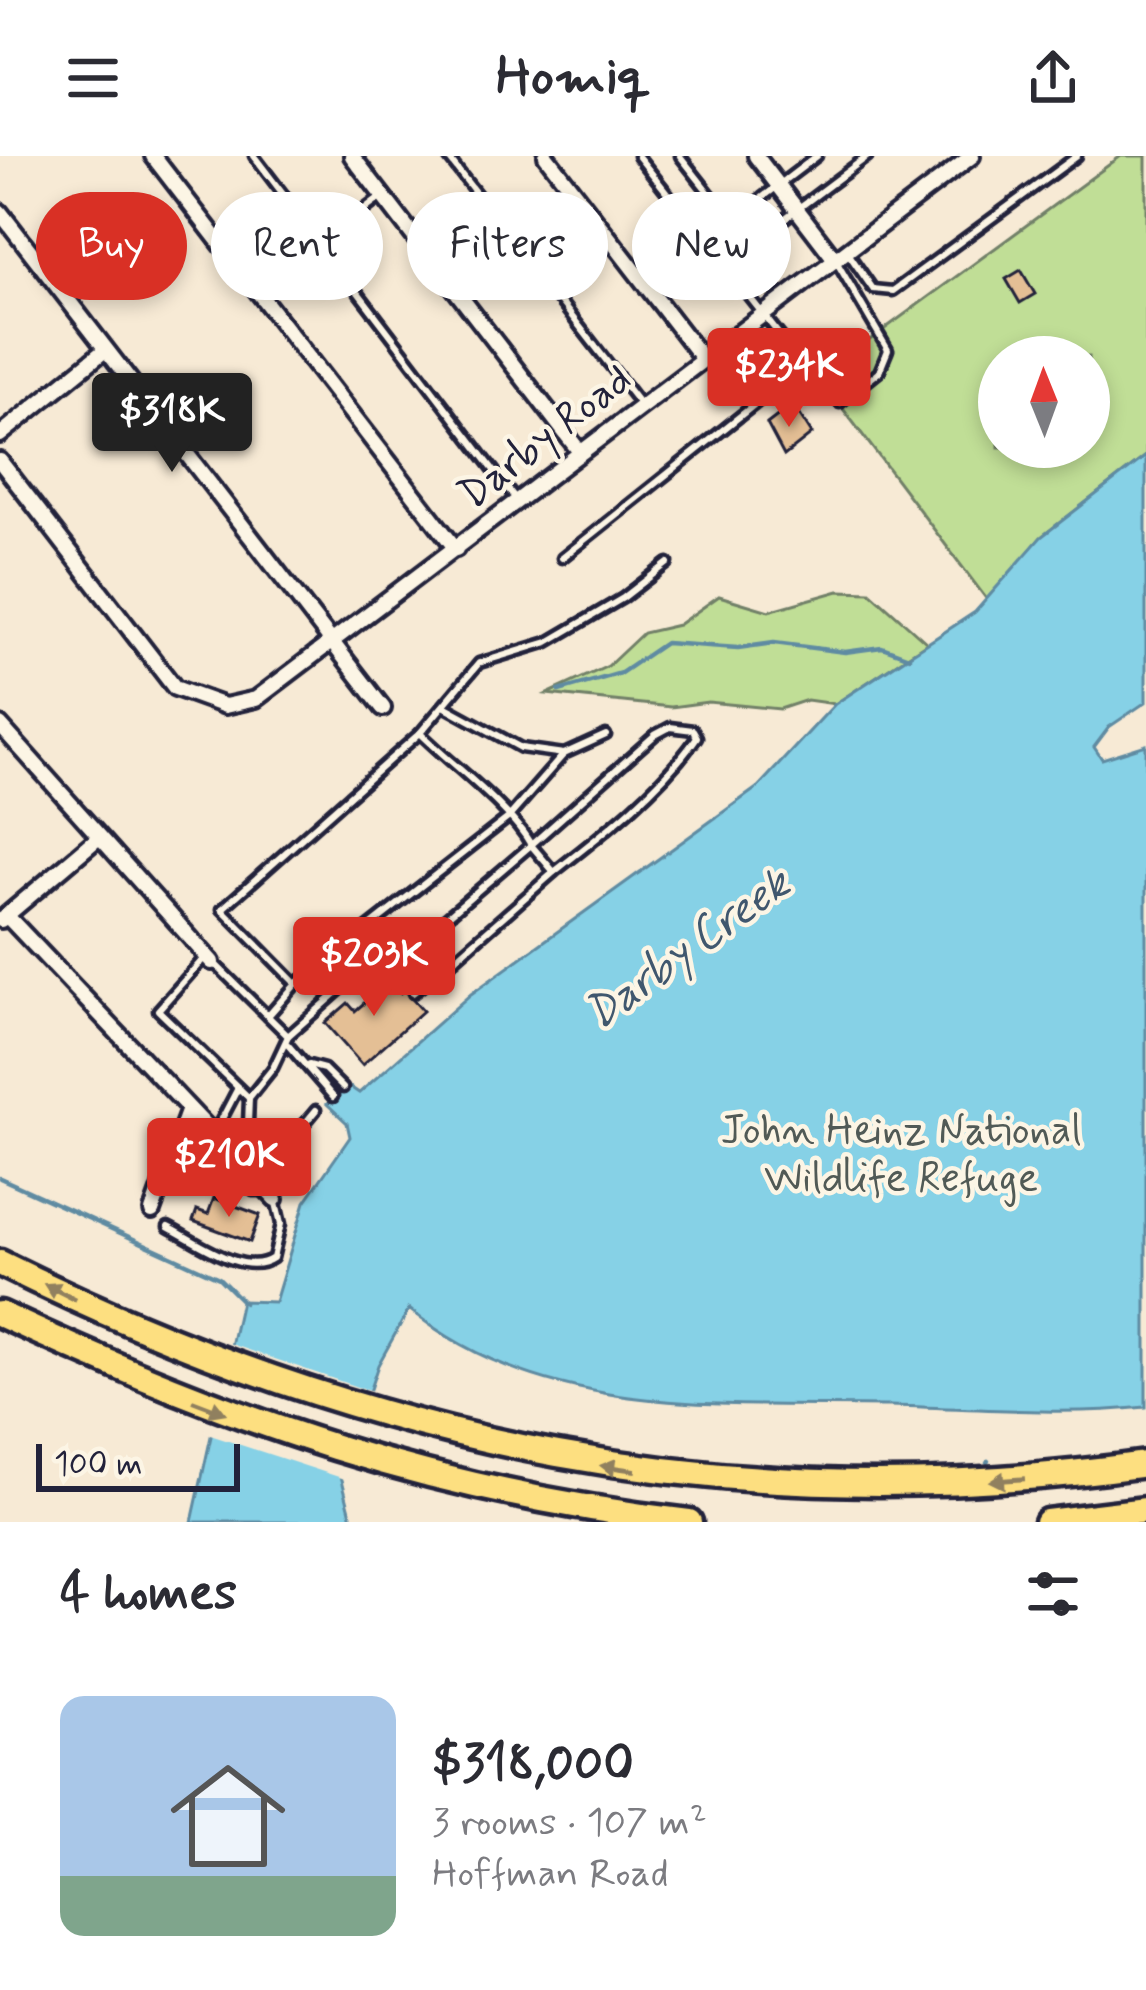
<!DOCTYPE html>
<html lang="en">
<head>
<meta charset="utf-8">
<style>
	:root { --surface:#fff; --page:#f2f2f3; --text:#2b2b33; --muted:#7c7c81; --accent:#d93025 }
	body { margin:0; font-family:Mynerve,sans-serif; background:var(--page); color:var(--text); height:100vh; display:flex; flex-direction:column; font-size:45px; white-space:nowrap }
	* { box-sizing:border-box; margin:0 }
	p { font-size:39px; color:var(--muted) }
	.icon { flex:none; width:66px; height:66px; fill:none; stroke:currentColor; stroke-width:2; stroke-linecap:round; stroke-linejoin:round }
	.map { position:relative; height:1366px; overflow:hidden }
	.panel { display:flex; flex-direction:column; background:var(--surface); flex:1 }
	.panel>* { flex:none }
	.hud { position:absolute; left:36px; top:36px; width:1074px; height:108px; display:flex; gap:24px }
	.needle { width:78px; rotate:359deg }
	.buttons { position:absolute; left:978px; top:180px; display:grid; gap:24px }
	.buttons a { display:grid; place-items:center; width:132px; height:132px; border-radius:50%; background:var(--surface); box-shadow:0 6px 18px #0003; font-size:60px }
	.scale { position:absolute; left:36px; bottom:30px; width:204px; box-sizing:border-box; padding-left:12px; border:6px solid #22223b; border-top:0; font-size:33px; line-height:42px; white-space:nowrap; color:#22223b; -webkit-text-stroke:9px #fcf5e5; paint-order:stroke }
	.price { position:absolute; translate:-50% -102px; padding:0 27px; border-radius:12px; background:var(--accent); color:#fff; font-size:39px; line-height:78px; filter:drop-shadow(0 3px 6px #0008) }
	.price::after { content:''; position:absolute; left:50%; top:72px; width:36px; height:27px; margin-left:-18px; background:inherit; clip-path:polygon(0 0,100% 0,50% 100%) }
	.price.active { background:#222; color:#fff }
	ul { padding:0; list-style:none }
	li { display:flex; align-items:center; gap:36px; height:300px; padding:0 60px }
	li span { display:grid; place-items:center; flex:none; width:336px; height:240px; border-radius:24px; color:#555 }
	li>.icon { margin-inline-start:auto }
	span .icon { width:144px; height:144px; fill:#fffc; stroke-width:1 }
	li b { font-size:51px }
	h2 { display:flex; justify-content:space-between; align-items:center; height:144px; padding:0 60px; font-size:51px }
	.pill { padding:0 42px; border-radius:54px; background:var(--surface); box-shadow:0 6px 18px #0003; font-size:42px; line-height:108px }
	.pill.active { background:var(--accent); color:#fff }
	header { display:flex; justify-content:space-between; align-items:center; height:156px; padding:0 60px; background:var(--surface); font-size:54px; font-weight:800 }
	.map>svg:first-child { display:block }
	.green { fill:#c0de96; stroke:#718068; stroke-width:3; fill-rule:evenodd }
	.water { fill:#86d1e6; stroke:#5e8ba2; stroke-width:3 }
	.pier { fill:#f7ead5 }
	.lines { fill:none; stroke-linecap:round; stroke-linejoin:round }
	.stream { stroke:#5e8ba2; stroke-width:4.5 }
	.building { fill:#e4bf95; stroke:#22223b; stroke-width:3 }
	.service-casing { stroke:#22223b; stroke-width:15 }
	.minor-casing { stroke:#22223b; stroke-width:22 }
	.motorway-casing { stroke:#22223b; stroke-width:33 }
	.service { stroke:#fcf5e5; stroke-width:6 }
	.minor { stroke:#fcf5e5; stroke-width:14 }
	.motorway { stroke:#fddf80; stroke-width:24 }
	.oneway { fill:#90805e }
	.labels { text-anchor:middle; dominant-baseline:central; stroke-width:9; stroke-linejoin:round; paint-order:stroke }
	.street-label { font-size:42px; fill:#22223b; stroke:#fcf5e5 }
	.park-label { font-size:42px; fill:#515a56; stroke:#fcf5e5 }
	.water-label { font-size:45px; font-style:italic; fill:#40576e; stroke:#fcf5e5 }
</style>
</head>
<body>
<header><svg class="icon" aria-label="menu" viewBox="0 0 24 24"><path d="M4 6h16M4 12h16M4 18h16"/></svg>Homiq<svg class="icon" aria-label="share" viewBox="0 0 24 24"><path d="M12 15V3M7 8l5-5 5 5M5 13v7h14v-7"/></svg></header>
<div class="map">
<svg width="1146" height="1366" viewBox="0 0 1146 1366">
	<rect width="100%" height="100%" fill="#f7ead5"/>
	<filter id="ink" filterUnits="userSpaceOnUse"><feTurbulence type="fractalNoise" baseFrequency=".00833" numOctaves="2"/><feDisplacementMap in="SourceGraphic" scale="24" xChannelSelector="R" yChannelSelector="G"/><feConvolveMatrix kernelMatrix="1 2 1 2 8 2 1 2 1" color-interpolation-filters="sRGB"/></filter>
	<g filter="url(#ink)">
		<g class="green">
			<path d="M 1121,0 L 1146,0 L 1146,300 L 1041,381 L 988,445 L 819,221 ZM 999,201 L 1089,201 L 1089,291 L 999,291 Z"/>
			<path d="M 839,435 L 870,436 L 927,487 L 835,548 L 807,544 L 780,553 L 708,546 L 671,551 L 547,538 L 608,510 L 643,477 L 678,469 L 719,440 L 769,455 Z"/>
		</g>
		<path class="water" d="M 1146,300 L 1146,546 L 1109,571 L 1094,591 L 1102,603 L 1146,589 L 1146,1251 C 1062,1260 975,1252 890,1250 C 725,1247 544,1264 409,1153 L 378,1209 L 341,1320 L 353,1366 L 192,1366 L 241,1145 L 275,1146 L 305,1046 L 350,981 L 347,967 L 327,948 L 347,929 L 359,937 L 471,838 L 758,631 L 835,548 L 975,456 L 1041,381 Z"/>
		<path class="pier" d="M 225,1186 L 375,1237 L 348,1324 L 204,1277 Z"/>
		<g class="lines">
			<g class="stream">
				<path d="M 559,535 L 621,517 L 665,487 L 738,492 L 774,487 L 845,496 L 882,491 L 909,501"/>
				<path d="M 0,1022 L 219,1122 L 244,1147"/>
				<path d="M 987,1306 L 988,1305"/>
			</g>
		</g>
		<g class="building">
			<path d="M 1021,114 L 1035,138 L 1020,147 L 1006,123 Z"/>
			<path d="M 793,248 L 812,278 L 784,300 L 767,268 Z"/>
			<path d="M 377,821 L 386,821 L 400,837 L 404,834 L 423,855 L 362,909 L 325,867 L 348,847 L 355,855 L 370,842 L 363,834 Z"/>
			<path d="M 214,1042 L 260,1059 L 250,1086 L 193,1065 L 197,1054 L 208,1058 Z"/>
		</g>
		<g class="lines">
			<defs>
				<g id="service">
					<path d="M 254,0 L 515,342"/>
					<path d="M 447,0 L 640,248"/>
					<path d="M 680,0 L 728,61 L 738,60 L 817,0"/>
					<path d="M 321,87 L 380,42"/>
					<path d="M 848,97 L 873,133 L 893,135 L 1077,0"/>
					<path d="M 732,102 L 868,0"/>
					<path d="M 836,105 L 888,194 L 879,216 L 840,247"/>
					<path d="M 562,402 L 799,213 L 789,191 L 638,0"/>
					<path d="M 444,550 L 521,592 L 564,598"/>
					<path d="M 420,577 L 479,507 L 548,486 L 623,442 L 668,407"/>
					<path d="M 554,716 C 604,677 661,633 697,581 L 693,574 L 670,571 L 655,579 L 531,689 C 510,651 452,609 420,577 L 222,753 L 296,828 L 508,662 L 564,598 L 606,579"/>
					<path d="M 206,800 L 158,854 L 249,942 L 273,912 L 288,880 L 215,808"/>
					<path d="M 413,837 L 446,811"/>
					<path d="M 268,860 L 296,828"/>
					<path d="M 288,880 L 385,794 L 427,778 L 531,689 L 554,716 L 446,811 L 427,778"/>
					<path d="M 288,889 L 333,941"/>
					<path d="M 309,909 L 324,913 L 343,932"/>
					<path d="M 249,942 L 248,968 L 277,1001 L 316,954"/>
					<path d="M 215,976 L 238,932"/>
					<path d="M 240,1011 L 238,1020 L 253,1035 L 263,1035"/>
					<path d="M 168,1071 C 196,1085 244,1122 273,1102 L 281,1068 L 275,1043"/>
				</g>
				<g id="minor">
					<path d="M 153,0 L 456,393"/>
					<path d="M 352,0 L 580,296"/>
					<path d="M 546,0 L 702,202"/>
					<path d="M 756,0 L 834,102"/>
					<path d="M 0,56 L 383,552"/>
					<path d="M 0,279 L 105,194"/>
					<path d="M 0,305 L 175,532 L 225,550 L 256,543 L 972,0"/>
					<path d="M 0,569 L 212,806"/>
					<path d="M 7,760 L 275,1043"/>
					<path d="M 1,764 L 98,682"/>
					<path d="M 152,1055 L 189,953"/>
				</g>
				<g id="motorway">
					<path d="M 0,1107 C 370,1290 733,1366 1146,1308"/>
					<path d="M 0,1158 C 232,1266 433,1336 689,1366"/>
					<path d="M 1047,1366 L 1146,1354"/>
				</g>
			</defs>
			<use href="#service" class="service-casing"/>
			<use href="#minor" class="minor-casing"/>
			<use href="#motorway" class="motorway-casing"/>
			<use href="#service" class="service"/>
			<use href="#minor" class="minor"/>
			<use href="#motorway" class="motorway"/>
		</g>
		<defs><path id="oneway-solid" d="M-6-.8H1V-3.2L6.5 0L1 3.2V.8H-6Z" transform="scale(3)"/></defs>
		<g class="oneway">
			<use href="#oneway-solid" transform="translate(60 1136) rotate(-153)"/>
			<use href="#oneway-solid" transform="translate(209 1251) rotate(21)"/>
			<use href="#oneway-solid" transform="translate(618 1312) rotate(-172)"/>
			<use href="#oneway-solid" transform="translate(1007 1324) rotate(176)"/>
		</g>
	</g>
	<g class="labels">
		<g class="street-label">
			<text transform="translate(546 282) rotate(-38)">Darby Road</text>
		</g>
		<g class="park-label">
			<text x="901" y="975">John Heinz National<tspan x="901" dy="48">Wildlife Refuge</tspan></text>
		</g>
		<g class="water-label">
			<text transform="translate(688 794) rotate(-36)">Darby Creek</text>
		</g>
	</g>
</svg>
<div class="buttons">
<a><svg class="needle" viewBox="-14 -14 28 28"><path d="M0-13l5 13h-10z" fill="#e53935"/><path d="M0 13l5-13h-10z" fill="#7c7c81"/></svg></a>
</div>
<div class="scale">100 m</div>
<b class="price" style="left:789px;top:274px">$234K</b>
<b class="price active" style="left:172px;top:319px">$318K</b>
<b class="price" style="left:374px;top:863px">$203K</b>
<b class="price" style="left:229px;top:1064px">$210K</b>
<div class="hud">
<a class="pill active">Buy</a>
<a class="pill">Rent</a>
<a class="pill">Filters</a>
<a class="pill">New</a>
</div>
</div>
<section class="panel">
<h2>4 homes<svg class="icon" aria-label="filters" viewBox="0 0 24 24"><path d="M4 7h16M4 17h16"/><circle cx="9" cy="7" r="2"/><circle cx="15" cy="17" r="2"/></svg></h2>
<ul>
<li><span style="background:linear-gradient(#a9c7e8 75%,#7fa58c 0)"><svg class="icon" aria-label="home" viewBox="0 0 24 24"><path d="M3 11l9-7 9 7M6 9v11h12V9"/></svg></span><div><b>$318,000</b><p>3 rooms · 107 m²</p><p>Hoffman Road</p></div></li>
</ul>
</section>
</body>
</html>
